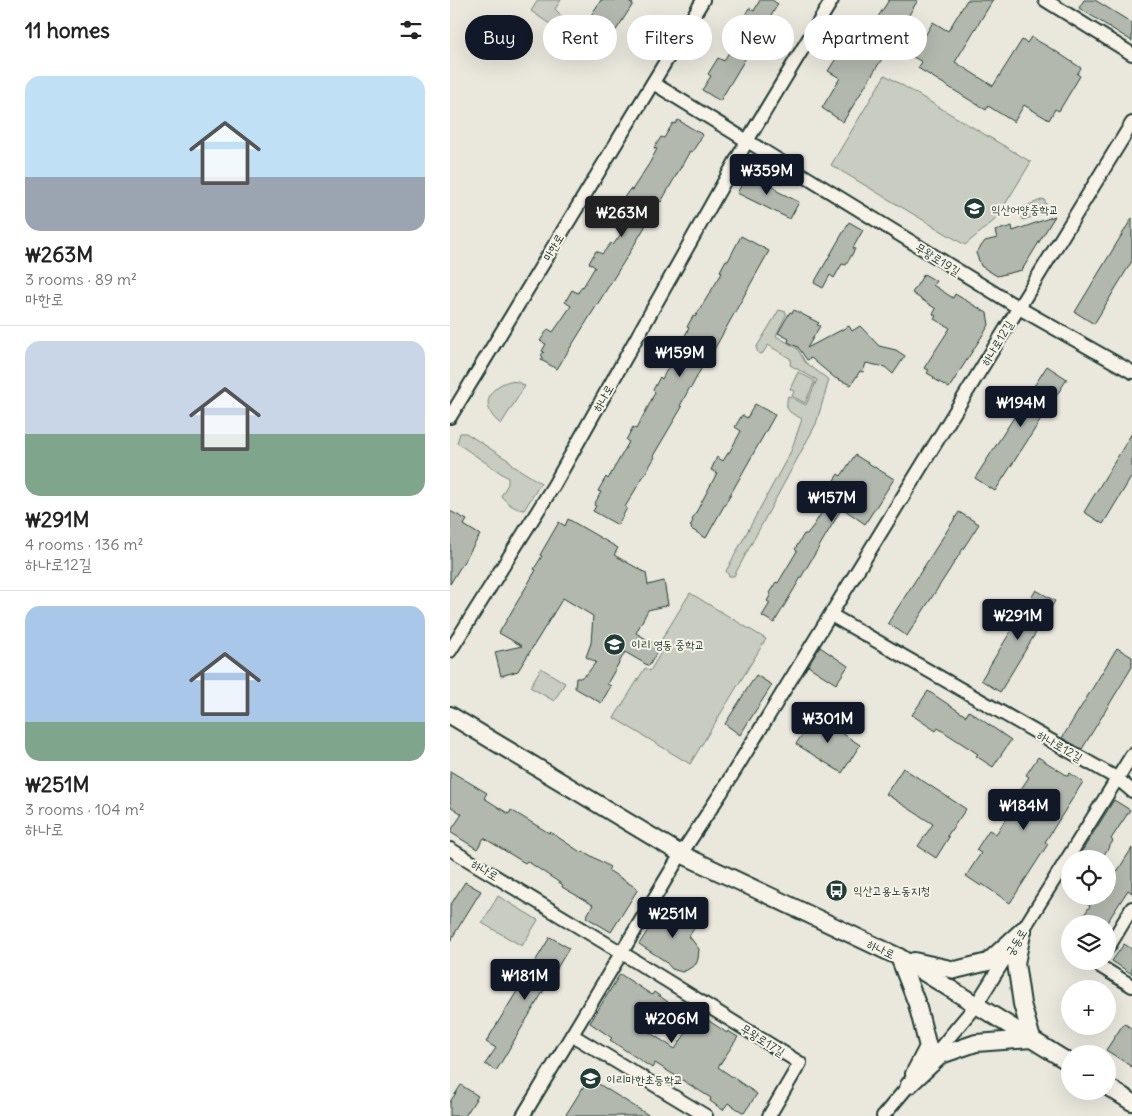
<!DOCTYPE html>
<html lang="en">
<head>
<meta charset="utf-8">
<style>
	:root { --surface:#fff; --page:#f6f6f6; --text:#222; --muted:#767676; --line:#e0e0e0; --accent:#111827 }
	body { margin:0; font-family:Delius,"Poor Story",sans-serif; background:var(--page); color:var(--text); height:100vh; display:flex; flex-direction:column; font-size:19px; white-space:nowrap }
	* { box-sizing:border-box; margin:0 }
	p { font-size:16px; color:var(--muted) }
	.icon { flex:none; width:28px; height:28px; fill:none; stroke:currentColor; stroke-width:2; stroke-linecap:round; stroke-linejoin:round }
	.map { position:relative; flex:1; overflow:hidden }
	.details { display:flex; flex-direction:column; background:var(--surface); width:450px }
	.details>* { flex:none }
	.banner { position:absolute; left:15px; top:15px; width:475px; height:45px; display:flex; gap:10px }
	.tools { position:absolute; left:611px; top:850px; display:grid; gap:10px }
	.tools a { display:grid; place-items:center; width:55px; height:55px; border-radius:50%; background:var(--surface); box-shadow:0 5px 20px #0002; font-size:25px }
	.price { position:absolute; translate:-50% -42px; padding:0 11px; border-radius:5px; background:var(--accent); color:#fff; font-size:16px; line-height:32px; filter:drop-shadow(0 1px 2px #0008) }
	.price::after { content:''; position:absolute; left:50%; top:30px; width:15px; height:11px; margin-left:-8px; background:inherit; clip-path:polygon(0 0,100% 0,50% 100%) }
	.price.current { background:#222; color:#fff }
	ul { padding:0; list-style:none }
	li { display:grid; align-content:center; gap:10px; height:265px; padding:0 25px }
	li+li { border-top:1px solid var(--line) }
	li span { display:grid; place-items:center; height:155px; border-radius:15px; color:#555 }
	li>.icon { margin-inline-start:auto }
	span .icon { width:90px; height:90px; fill:#fffc; stroke-width:1 }
	li b { font-size:21px }
	h2 { display:flex; justify-content:space-between; align-items:center; height:60px; padding:0 25px; font-size:21px }
	.chip { padding:0 18px; border-radius:22px; background:var(--surface); box-shadow:0 5px 20px #0002; font-size:18px; line-height:45px }
	.chip.current { background:var(--accent); color:#fff }
	main { display:flex; flex:1; min-height:0 }
	.map>svg:first-child { display:block }
	.green { fill:#c8ccc1; stroke:#74847a }
	.building { fill:#b2b8ae; stroke:#1f3d34 }
	.lines { fill:none; stroke-linecap:round; stroke-linejoin:round }
	.minor-casing { stroke:#1f3d34; stroke-width:16 }
	.tertiary-casing { stroke:#1f3d34; stroke-width:20 }
	.minor { stroke:#f7f3e8; stroke-width:12 }
	.tertiary { stroke:#f7f3e8; stroke-width:16 }
	.labels { text-anchor:middle; dominant-baseline:central; stroke-width:4; stroke-linejoin:round; paint-order:stroke }
	.poi-label { font-size:12px; fill:#1f3d34; stroke:#f7f3e8; text-anchor:start }
	.street-label { font-size:12px; fill:#1f3d34; stroke:#f7f3e8 }
</style>
</head>
<body>
<main>
<section class="details">
<h2>11 homes<svg class="icon" aria-label="filters" viewBox="0 0 24 24"><path d="M4 7h16M4 17h16"/><circle cx="9" cy="7" r="2"/><circle cx="15" cy="17" r="2"/></svg></h2>
<ul>
<li><span style="background:linear-gradient(#bfe0f5 65%,#9aa5b1 0)"><svg class="icon" aria-label="home" viewBox="0 0 24 24"><path d="M3 11l9-7 9 7M6 9v11h12V9"/></svg></span><div><b>₩263M</b><p>3 rooms · 89 m²</p><p>마한로</p></div></li>
<li><span style="background:linear-gradient(#c9d6e8 60%,#7fa58c 0)"><svg class="icon" aria-label="home" viewBox="0 0 24 24"><path d="M3 11l9-7 9 7M6 9v11h12V9"/></svg></span><div><b>₩291M</b><p>4 rooms · 136 m²</p><p>하나로12길</p></div></li>
<li><span style="background:linear-gradient(#a9c7e8 75%,#7fa58c 0)"><svg class="icon" aria-label="home" viewBox="0 0 24 24"><path d="M3 11l9-7 9 7M6 9v11h12V9"/></svg></span><div><b>₩251M</b><p>3 rooms · 104 m²</p><p>하나로</p></div></li>
</ul>
</section>
<div class="map">
<svg width="682" height="1116" viewBox="0 0 682 1116">
	<rect width="100%" height="100%" fill="#eae8dd"/>
	<filter id="ink" filterUnits="userSpaceOnUse"><feTurbulence type="fractalNoise" baseFrequency=".02" numOctaves="2"/><feDisplacementMap in="SourceGraphic" scale="10" xChannelSelector="R" yChannelSelector="G"/><feConvolveMatrix kernelMatrix="1 2 1 2 8 2 1 2 1" color-interpolation-filters="sRGB"/></filter>
	<g filter="url(#ink)">
		<g class="green">
			<path d="M 88,0 L 111,0 L 105,9 L 112,16 L 104,27 L 81,11 Z"/>
			<path d="M 435,75 L 581,162 L 546,219 L 515,245 L 381,165 Z"/>
			<path d="M 594,199 L 599,211 L 573,220 L 568,209 Z"/>
			<path d="M 329,310 L 336,312 L 336,315 L 326,336 L 347,348 L 355,362 L 379,380 L 366,424 L 284,576 L 279,576 L 276,571 L 341,451 L 352,419 C 340,412 334,412 338,396 L 356,405 L 367,380 L 340,365 L 341,359 L 318,345 L 313,353 L 309,354 L 306,348 Z"/>
			<path d="M 348,372 L 365,381 L 355,403 L 342,396 L 344,391 L 340,389 Z"/>
			<path d="M 60,381 L 68,382 L 75,386 L 51,424 C 30,409 36,387 60,381 Z"/>
			<path d="M 10,433 L 16,433 L 61,462 L 62,465 L 91,483 L 74,510 C 64,509 58,504 51,496 L 58,484 L 58,478 L 7,443 Z"/>
			<path d="M 240,593 L 316,639 L 240,764 L 164,718 L 195,668 L 200,671 L 215,646 L 210,642 Z"/>
			<path d="M 91,668 L 115,683 L 104,701 L 80,687 Z"/>
			<path d="M 48,896 L 88,920 L 72,946 L 32,923 Z"/>
		</g>
		<g class="building">
			<path d="M 151,0 L 177,0 L 183,4 L 150,55 L 125,40 Z"/>
			<path d="M 310,0 L 322,0 L 328,4 L 270,101 L 252,90 L 261,76 L 258,74 L 268,58 L 274,61 L 293,27 L 289,25 L 299,8 L 304,11 Z"/>
			<path d="M 439,0 L 468,0 L 454,23 L 475,36 L 483,22 L 498,31 L 517,0 L 543,0 L 505,62 L 543,86 L 572,40 L 577,43 L 581,37 L 607,52 L 631,68 L 627,74 L 630,76 L 609,111 L 605,109 L 599,120 L 574,105 L 564,122 L 538,106 L 536,110 L 468,68 L 472,62 L 441,44 L 393,122 L 372,108 L 390,78 L 378,71 L 406,27 L 410,29 L 416,18 L 424,23 Z"/>
			<path d="M 634,0 L 645,0 L 682,23 L 682,41 L 629,8 Z"/>
			<path d="M 228,120 L 253,135 L 242,152 L 240,151 L 211,202 L 209,200 L 197,218 L 199,220 L 180,252 L 107,369 L 91,360 L 93,357 L 91,355 L 94,352 L 92,351 L 96,344 L 90,341 L 98,329 L 103,332 L 108,325 L 121,306 L 115,302 L 122,290 L 128,293 L 132,286 L 133,287 L 145,267 L 139,263 L 146,251 L 152,254 L 161,243 L 163,245 L 176,227 L 165,220 L 175,200 L 173,199 L 180,189 L 182,190 L 199,164 L 207,149 L 204,148 L 211,137 L 214,138 L 223,123 L 225,124 Z"/>
			<path d="M 299,172 L 324,186 L 327,191 L 349,202 L 340,219 L 287,193 Z"/>
			<path d="M 605,216 L 572,270 L 547,276 L 531,266 L 526,253 L 535,241 L 547,238 L 545,231 L 562,226 L 563,231 Z"/>
			<path d="M 682,218 L 682,261 L 644,324 L 625,312 Z"/>
			<path d="M 399,222 L 413,230 L 403,248 L 405,249 L 396,265 L 392,264 L 384,278 L 380,275 L 373,288 L 364,283 Z"/>
			<path d="M 291,236 L 319,251 L 256,364 L 254,363 L 241,388 L 240,387 L 230,406 L 232,407 L 203,456 L 205,457 L 175,507 L 177,508 L 168,525 L 143,511 L 146,506 L 144,505 L 151,492 L 148,491 L 156,477 L 158,479 L 179,442 L 176,440 L 183,427 L 186,429 L 199,405 L 205,392 L 203,390 L 210,377 L 212,379 L 239,328 L 237,327 L 243,316 L 245,317 L 272,273 L 270,271 L 276,260 L 278,261 Z"/>
			<path d="M 474,274 L 486,281 L 483,285 L 503,298 L 505,294 L 537,313 L 539,325 L 499,388 L 483,378 L 484,377 L 477,373 L 479,370 L 474,368 L 500,328 L 484,319 L 486,316 L 483,314 L 486,309 L 462,293 Z"/>
			<path d="M 344,310 L 369,323 L 367,325 L 370,326 L 357,348 L 399,326 L 402,331 L 410,326 L 429,346 L 446,350 L 455,356 L 443,374 L 435,367 L 416,363 L 413,372 L 410,371 L 401,385 L 385,378 L 361,358 L 357,360 L 348,347 L 338,342 L 339,339 L 328,333 L 340,312 L 342,313 Z"/>
			<path d="M 597,366 L 617,379 L 545,491 L 525,478 Z"/>
			<path d="M 305,404 L 325,415 L 256,538 L 241,529 L 242,527 L 240,526 L 243,521 L 242,520 L 267,473 L 261,470 L 267,457 L 273,461 L 278,453 L 279,453 L 291,431 L 285,427 L 292,415 L 297,418 Z"/>
			<path d="M 682,433 L 682,476 L 653,524 L 634,512 Z"/>
			<path d="M 405,455 L 444,479 L 415,524 L 392,508 L 324,623 L 312,616 L 320,603 L 317,601 L 321,594 L 319,593 L 326,582 L 328,583 L 347,551 L 345,549 L 354,534 L 357,534 L 364,525 L 379,500 L 376,498 L 382,490 L 379,488 L 388,474 L 391,476 Z"/>
			<path d="M 0,511 L 17,520 L 14,525 L 30,535 L 0,584 Z"/>
			<path d="M 509,512 L 529,524 L 457,636 L 438,623 Z"/>
			<path d="M 118,519 L 168,548 L 164,555 L 196,573 L 198,585 L 214,581 L 218,605 L 198,610 L 186,633 L 210,647 L 199,666 L 175,652 L 157,684 L 161,686 L 151,703 L 125,688 L 126,678 L 130,678 L 137,674 L 146,662 L 136,657 L 141,643 L 143,616 L 113,598 L 68,671 L 51,676 L 45,652 L 72,646 L 49,633 L 86,570 L 84,569 L 92,556 L 90,555 L 109,522 L 115,526 Z"/>
			<path d="M 586,590 L 605,601 L 550,692 L 531,680 Z"/>
			<path d="M 370,647 L 398,666 L 386,684 L 358,666 Z"/>
			<path d="M 667,648 L 682,657 L 682,667 L 632,749 L 612,738 Z"/>
			<path d="M 306,675 L 322,685 L 290,735 L 275,724 Z"/>
			<path d="M 478,691 L 516,716 L 519,711 L 561,740 L 543,767 L 526,756 L 528,754 L 488,728 L 486,731 L 462,715 Z"/>
			<path d="M 365,715 L 410,745 L 392,773 L 346,744 Z"/>
			<path d="M 588,757 L 618,776 L 620,773 L 633,782 L 595,842 L 598,844 L 560,903 L 532,884 L 531,886 L 516,876 L 531,853 L 526,850 L 539,830 L 546,834 L 563,808 L 560,806 L 579,777 L 576,775 Z"/>
			<path d="M 453,768 L 516,809 L 497,836 L 499,837 L 486,858 L 468,846 L 483,824 L 436,794 Z"/>
			<path d="M 0,771 L 37,793 L 34,798 L 59,814 L 61,810 L 99,833 L 100,832 L 132,853 L 133,851 L 160,867 L 158,870 L 188,889 L 161,932 L 136,917 L 143,905 L 112,887 L 113,885 L 77,861 L 75,863 L 34,838 L 27,849 L 0,832 L 12,814 L 0,806 Z"/>
			<path d="M 664,800 L 680,810 L 661,839 L 663,841 L 651,859 L 627,859 Z"/>
			<path d="M 682,848 L 682,893 L 678,890 L 656,924 L 628,924 L 640,906 L 625,896 L 658,896 L 658,886 Z"/>
			<path d="M 15,882 L 31,891 L 0,941 L 0,906 Z"/>
			<path d="M 216,902 L 249,921 L 239,936 L 249,949 L 248,959 L 246,964 L 237,970 L 232,972 L 222,969 L 215,961 L 189,944 Z"/>
			<path d="M 100,937 L 119,948 L 46,1071 L 35,1064 L 46,1048 L 36,1042 Z"/>
			<path d="M 674,944 L 682,949 L 682,974 L 662,961 Z"/>
			<path d="M 170,974 L 202,995 L 204,992 L 218,1002 L 199,1032 L 225,1049 L 249,1014 L 277,1033 L 278,1031 L 288,1037 L 268,1067 L 307,1094 L 294,1113 L 278,1103 L 273,1110 L 260,1101 L 261,1098 L 205,1063 L 202,1068 L 160,1040 L 162,1038 L 140,1023 Z"/>
			<path d="M 674,1023 L 682,1029 L 682,1067 L 656,1050 Z"/>
			<path d="M 139,1078 L 200,1116 L 115,1116 Z"/>
			<path d="M 11,1085 L 28,1096 L 15,1116 L 0,1116 L 0,1102 Z"/>
		</g>
		<g class="lines">
			<defs>
				<g id="minor">
					<path d="M 595,0 L 682,54"/>
					<path d="M 203,83 L 569,308 L 682,372"/>
					<path d="M 0,417 L 253,0"/>
					<path d="M 381,615 L 668,779 L 682,791"/>
					<path d="M 0,651 L 104,485 L 297,141 L 382,0"/>
					<path d="M 0,849 L 172,953 L 350,1063 L 319,1116"/>
					<path d="M 658,948 L 682,908"/>
					<path d="M 650,961 L 648,965 L 682,986"/>
					<path d="M 122,1035 L 256,1116"/>
					<path d="M 481,1059 L 526,1005 L 682,755"/>
					<path d="M 73,1116 L 231,854 L 271,793 L 682,123"/>
					<path d="M 433,1116 L 465,1078"/>
				</g>
				<g id="tertiary">
					<path d="M 0,715 L 231,854 L 449,957 L 620,1063"/>
					<path d="M 449,957 L 467,1004 L 478,1047 L 464,1074"/>
					<path d="M 464,961 L 505,970 L 538,962 L 573,930"/>
					<path d="M 459,1085 L 491,1055 L 526,1043 L 582,1039 L 572,1004 L 566,963 L 573,930"/>
					<path d="M 658,1087 L 682,1102"/>
				</g>
			</defs>
			<use href="#minor" class="minor-casing"/>
			<use href="#tertiary" class="tertiary-casing"/>
			<use href="#minor" class="minor"/>
			<use href="#tertiary" class="tertiary"/>
		</g>
	</g>
	<defs>
		<symbol id="school-disc" viewBox="-11 -11 22 22"><circle r="9.5" fill="#1f3d34" stroke="#f7f3e8"/><path d="M0-5L7-2L0 1L-7-2ZM-4 1L0 2.5L4 1V4Q0 6-4 4Z" fill="#fff"/></symbol>
		<symbol id="bus-disc" viewBox="-11 -11 22 22"><circle r="9.5" fill="#1f3d34" stroke="#f7f3e8"/><path d="M-5-6H5V4H4V6H2V4H-2V6H-4V4H-5ZM-3.5-4V0h7V-4ZM-3.5 1.2v1.5H-2V1.2ZM2 1.2v1.5H3.5V1.2Z" fill="#fff"/></symbol>
	</defs>
	<g fill-rule="evenodd">
		<use href="#school-disc" x="512" y="196" width="25" height="25"/>
		<use href="#school-disc" x="152" y="632" width="25" height="25"/>
		<use href="#bus-disc" x="374" y="878" width="25" height="25"/>
		<use href="#school-disc" x="128" y="1066" width="25" height="25"/>
	</g>
	<g class="labels">
		<g class="poi-label">
			<text x="541" y="209">익산어양중학교</text>
			<text x="181" y="644">이리 영동 중학교</text>
			<text x="403" y="890">익산고용노동지청</text>
			<text x="156" y="1079">이리마한초등학교</text>
		</g>
		<g class="street-label">
			<text transform="translate(103 247) rotate(-59)">마한로</text>
			<text transform="translate(488 259) rotate(32)">무왕로19길</text>
			<text transform="translate(547 343) rotate(-59)">하나로12길</text>
			<text transform="translate(153 398) rotate(-61)">하나로</text>
			<text transform="translate(610 746) rotate(30)">하나로12길</text>
			<text transform="translate(35 870) rotate(31)">하나로</text>
			<text transform="translate(566 942) rotate(-58)">궁동로</text>
			<text transform="translate(431 949) rotate(25)">하나로</text>
			<text transform="translate(313 1040) rotate(32)">무왕로17길</text>
		</g>
	</g>
</svg>
<div class="tools">
<a><svg class="icon" aria-label="locate" viewBox="0 0 24 24"><circle cx="12" cy="12" r="6"/><path d="M12 2v4M12 18v4M2 12h4M18 12h4"/></svg></a>
<a><svg class="icon" aria-label="layers" viewBox="0 0 24 24"><path d="M12 4l9 5-9 5-9-5zM3 14l9 5 9-5"/></svg></a>
<a>+</a>
<a>−</a>
</div>
<b class="price" style="left:317px;top:196px">₩359M</b>
<b class="price current" style="left:172px;top:238px">₩263M</b>
<b class="price" style="left:230px;top:378px">₩159M</b>
<b class="price" style="left:571px;top:428px">₩194M</b>
<b class="price" style="left:382px;top:523px">₩157M</b>
<b class="price" style="left:568px;top:641px">₩291M</b>
<b class="price" style="left:378px;top:744px">₩301M</b>
<b class="price" style="left:574px;top:831px">₩184M</b>
<b class="price" style="left:223px;top:939px">₩251M</b>
<b class="price" style="left:75px;top:1001px">₩181M</b>
<b class="price" style="left:222px;top:1044px">₩206M</b>
<div class="banner">
<a class="chip current">Buy</a>
<a class="chip">Rent</a>
<a class="chip">Filters</a>
<a class="chip">New</a>
<a class="chip">Apartment</a>
</div>
</div>
</main>
</body>
</html>
